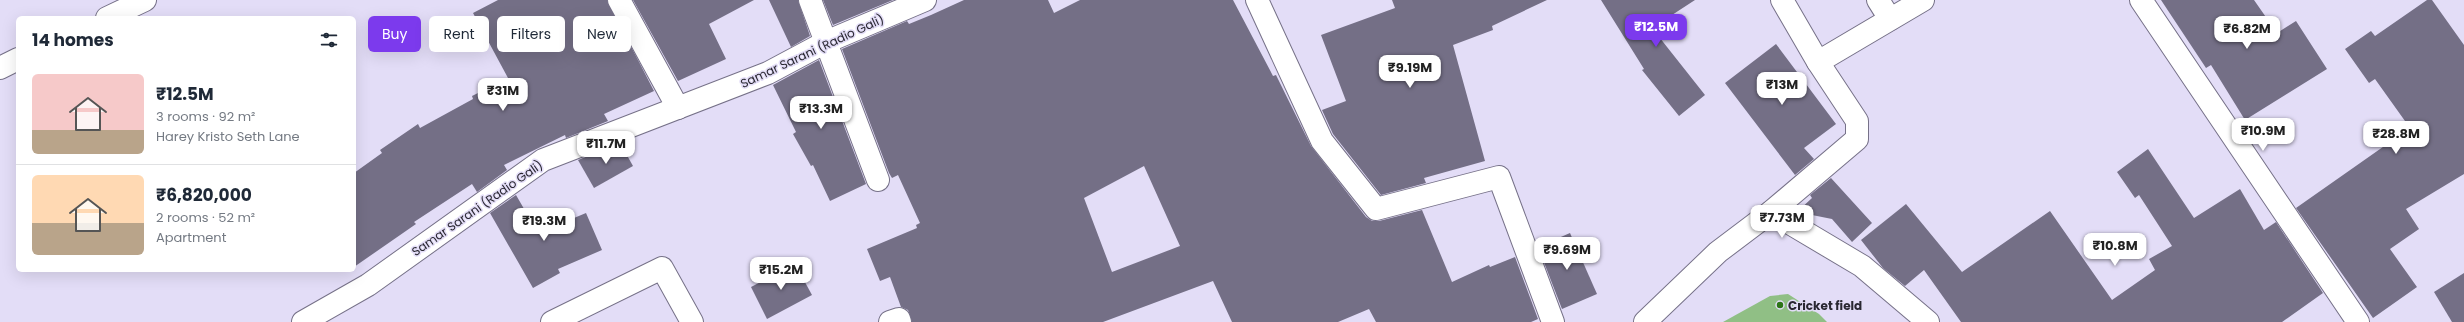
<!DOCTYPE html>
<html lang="en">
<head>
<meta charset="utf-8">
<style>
	:root { --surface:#fff; --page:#f6f6f7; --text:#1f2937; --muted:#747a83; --line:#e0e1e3; --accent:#7c3aed }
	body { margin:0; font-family:Poppins,sans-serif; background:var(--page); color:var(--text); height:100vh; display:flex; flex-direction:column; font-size:15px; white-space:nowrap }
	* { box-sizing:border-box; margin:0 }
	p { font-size:13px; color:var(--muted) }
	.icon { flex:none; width:22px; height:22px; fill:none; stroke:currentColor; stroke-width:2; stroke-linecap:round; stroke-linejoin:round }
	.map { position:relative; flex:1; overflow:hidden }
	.drawer { position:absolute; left:16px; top:16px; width:340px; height:256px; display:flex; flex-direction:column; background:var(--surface); border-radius:6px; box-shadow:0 4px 16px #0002 }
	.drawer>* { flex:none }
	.hud { position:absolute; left:368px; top:16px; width:380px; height:36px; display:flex; gap:8px }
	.price { position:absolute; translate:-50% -34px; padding:0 9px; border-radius:8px; background:#fff; color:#222; font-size:13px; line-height:26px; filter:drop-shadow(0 1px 2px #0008) }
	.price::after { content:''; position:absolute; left:50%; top:24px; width:12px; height:9px; margin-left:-6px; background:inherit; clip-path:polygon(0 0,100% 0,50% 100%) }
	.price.selected { background:var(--accent); color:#fff }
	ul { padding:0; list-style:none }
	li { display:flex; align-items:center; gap:12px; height:100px; padding:0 16px }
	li+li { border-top:1px solid var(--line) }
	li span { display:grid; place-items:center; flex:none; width:112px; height:80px; border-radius:6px; color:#555 }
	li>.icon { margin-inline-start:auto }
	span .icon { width:48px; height:48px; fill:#fffc; stroke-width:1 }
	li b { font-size:17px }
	h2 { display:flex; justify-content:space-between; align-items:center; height:48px; padding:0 16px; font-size:17px }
	.tag { padding:0 14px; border-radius:6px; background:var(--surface); box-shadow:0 4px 16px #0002; font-size:14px; line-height:36px }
	.tag.selected { background:var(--accent); color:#fff }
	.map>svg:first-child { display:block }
	.green { fill:#90bf85 }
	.building { fill:#746f86; fill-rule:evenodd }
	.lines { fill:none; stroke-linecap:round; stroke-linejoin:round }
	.minor-casing { stroke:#767188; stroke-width:24 }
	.minor { stroke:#fff; stroke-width:22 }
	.poi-dot { fill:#2d7517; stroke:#e3ddf7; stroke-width:1.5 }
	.labels { text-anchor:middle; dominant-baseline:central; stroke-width:3; stroke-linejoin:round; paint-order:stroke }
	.street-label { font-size:12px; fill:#292731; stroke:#e3ddf7 }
	.poi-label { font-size:12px; font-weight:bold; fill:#292731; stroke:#e3ddf7; text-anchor:start }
</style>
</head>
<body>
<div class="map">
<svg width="2464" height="322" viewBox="0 0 2464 322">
	<rect width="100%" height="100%" fill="#e3ddf7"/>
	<path class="green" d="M 1788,294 L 1819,314 L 1827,322 L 1723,322 L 1770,296 Z"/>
	<g class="building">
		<path d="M 498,0 L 607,0 L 654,91 L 604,114 L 608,121 L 566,138 L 565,135 L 504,165 L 507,170 L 477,192 L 472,184 L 414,222 L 416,224 L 354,267 L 354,173 L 382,153 L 380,150 L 418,124 L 420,128 L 473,99 L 472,96 L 508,78 L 473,13 Z"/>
		<path d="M 633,0 L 754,0 L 709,24 L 726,59 L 678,81 Z"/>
		<path d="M 769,0 L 798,0 L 810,36 L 791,47 Z"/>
		<path d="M 823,0 L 893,0 L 833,25 Z"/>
		<path d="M 964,0 L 1048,0 L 1054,13 L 1080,0 L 1233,0 L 1273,76 L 1276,75 L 1311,146 L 1366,217 L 1372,221 L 1379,221 L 1422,210 L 1452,282 L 1489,265 L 1490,267 L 1515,257 L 1538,319 L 1531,322 L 1376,322 L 1369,309 L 1338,322 L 1232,322 L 1213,281 L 1103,322 L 912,322 L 908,310 L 901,307 L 890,277 L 880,281 L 867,249 L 917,228 L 916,225 L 920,223 L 898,175 L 892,178 L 889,173 L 842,49 L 907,21 L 909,24 L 931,15 ZM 1144,166 L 1180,246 L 1112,272 L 1084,198 Z"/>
		<path d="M 1392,0 L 1547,0 L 1492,26 L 1493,30 L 1453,45 L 1485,161 L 1424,178 L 1426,183 L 1381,195 L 1333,134 L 1322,110 L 1346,101 L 1321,35 L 1395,8 Z"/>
		<path d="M 1601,0 L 1695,0 L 1652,28 L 1705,95 L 1679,116 L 1642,70 L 1644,69 Z"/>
		<path d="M 2161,0 L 2254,0 L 2277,33 L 2296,21 L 2327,69 L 2245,120 L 2211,65 L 2206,68 Z"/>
		<path d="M 2427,0 L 2432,0 L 2464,45 L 2464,174 L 2406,209 L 2419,229 L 2390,249 L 2417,287 L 2373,318 L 2296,208 L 2410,128 L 2375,79 L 2369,83 L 2345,49 L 2371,31 L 2375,36 Z"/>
		<path d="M 1776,44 L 1836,124 L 1804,148 L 1814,159 L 1795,175 L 1725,83 Z"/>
		<path d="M 819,60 L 866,184 L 830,201 L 813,165 L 811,166 L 793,134 L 796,132 L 773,85 Z"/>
		<path d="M 620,143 L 633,166 L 594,188 L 578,160 Z"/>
		<path d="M 2148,149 L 2194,218 L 2240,189 L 2264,230 L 2276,222 L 2323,293 L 2282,322 L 1961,322 L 1924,270 L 1905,286 L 1883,268 L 1861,240 L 1906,204 L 1962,272 L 2050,211 L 2112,300 L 2155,270 L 2149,259 L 2172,246 L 2139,195 L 2135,198 L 2117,172 Z"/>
		<path d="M 1831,178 L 1872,223 L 1852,242 L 1832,219 L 1797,212 L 1812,198 L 1810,195 Z"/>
		<path d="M 516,195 L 538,233 L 586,213 L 602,250 L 558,269 L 560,273 L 533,288 L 490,213 Z"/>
		<path d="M 1570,233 L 1597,294 L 1562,309 L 1538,247 Z"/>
		<path d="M 795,264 L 812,295 L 767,319 L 751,287 Z"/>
		<path d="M 2464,273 L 2464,322 L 2452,322 L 2434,292 Z"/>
	</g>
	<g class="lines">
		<defs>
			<g id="minor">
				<path d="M 619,0 L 678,108"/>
				<path d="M 810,0 L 878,180"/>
				<path d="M 1257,0 L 1322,141 L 1376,209 L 1499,177 L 1553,322"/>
				<path d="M 1782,0 L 1818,62 L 1923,0"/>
				<path d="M 1878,0 L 1890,19"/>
				<path d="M 2141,0 L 2358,322"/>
				<path d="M 107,18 L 145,0"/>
				<path d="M 0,68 L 18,59"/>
				<path d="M 1771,212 L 1857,139 L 1857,121 L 1818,62"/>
				<path d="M 303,322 L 368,285 L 543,160 L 768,73 L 826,42 L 925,0"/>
				<path d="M 552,322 L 662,268 L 692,322"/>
				<path d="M 890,322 L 899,319 L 900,322"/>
				<path d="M 1645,322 L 1718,252 L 1771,212 L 1862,266 L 1928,322"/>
			</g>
		</defs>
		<use href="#minor" class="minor-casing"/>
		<use href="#minor" class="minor"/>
	</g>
	<circle class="poi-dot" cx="1780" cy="305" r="4"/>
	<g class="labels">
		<g class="street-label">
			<text transform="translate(812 51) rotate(-25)">Samar Sarani (Radio Gali)</text>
			<text transform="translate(477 208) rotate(-35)">Samar Sarani (Radio Gali)</text>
		</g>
		<g class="poi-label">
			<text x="1788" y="305">Cricket field</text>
		</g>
	</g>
</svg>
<b class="price selected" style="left:1656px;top:48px">₹12.5M</b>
<b class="price" style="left:2247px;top:50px">₹6.82M</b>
<b class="price" style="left:1410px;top:89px">₹9.19M</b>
<b class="price" style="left:1782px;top:106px">₹13M</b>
<b class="price" style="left:503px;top:112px">₹31M</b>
<b class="price" style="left:821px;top:130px">₹13.3M</b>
<b class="price" style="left:2263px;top:152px">₹10.9M</b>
<b class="price" style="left:2396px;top:155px">₹28.8M</b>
<b class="price" style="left:606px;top:165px">₹11.7M</b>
<b class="price" style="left:1782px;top:239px">₹7.73M</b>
<b class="price" style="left:544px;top:242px">₹19.3M</b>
<b class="price" style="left:2115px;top:267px">₹10.8M</b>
<b class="price" style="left:1567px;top:271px">₹9.69M</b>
<b class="price" style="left:781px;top:291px">₹15.2M</b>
<div class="hud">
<a class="tag selected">Buy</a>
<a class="tag">Rent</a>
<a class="tag">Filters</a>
<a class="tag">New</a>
</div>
<section class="drawer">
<h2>14 homes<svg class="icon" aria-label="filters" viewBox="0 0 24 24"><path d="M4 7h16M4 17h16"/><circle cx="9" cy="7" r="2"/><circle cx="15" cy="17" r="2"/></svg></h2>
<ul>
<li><span style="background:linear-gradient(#f6c9c9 70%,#b9a48a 0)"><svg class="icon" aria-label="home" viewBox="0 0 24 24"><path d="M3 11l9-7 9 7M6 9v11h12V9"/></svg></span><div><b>₹12.5M</b><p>3 rooms · 92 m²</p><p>Harey Kristo Seth Lane</p></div></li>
<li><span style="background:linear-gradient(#ffd9b3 60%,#b9a48a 0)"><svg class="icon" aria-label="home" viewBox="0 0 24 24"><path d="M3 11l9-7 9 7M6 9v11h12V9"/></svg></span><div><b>₹6,820,000</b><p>2 rooms · 52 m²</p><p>Apartment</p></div></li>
</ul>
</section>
</div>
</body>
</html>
